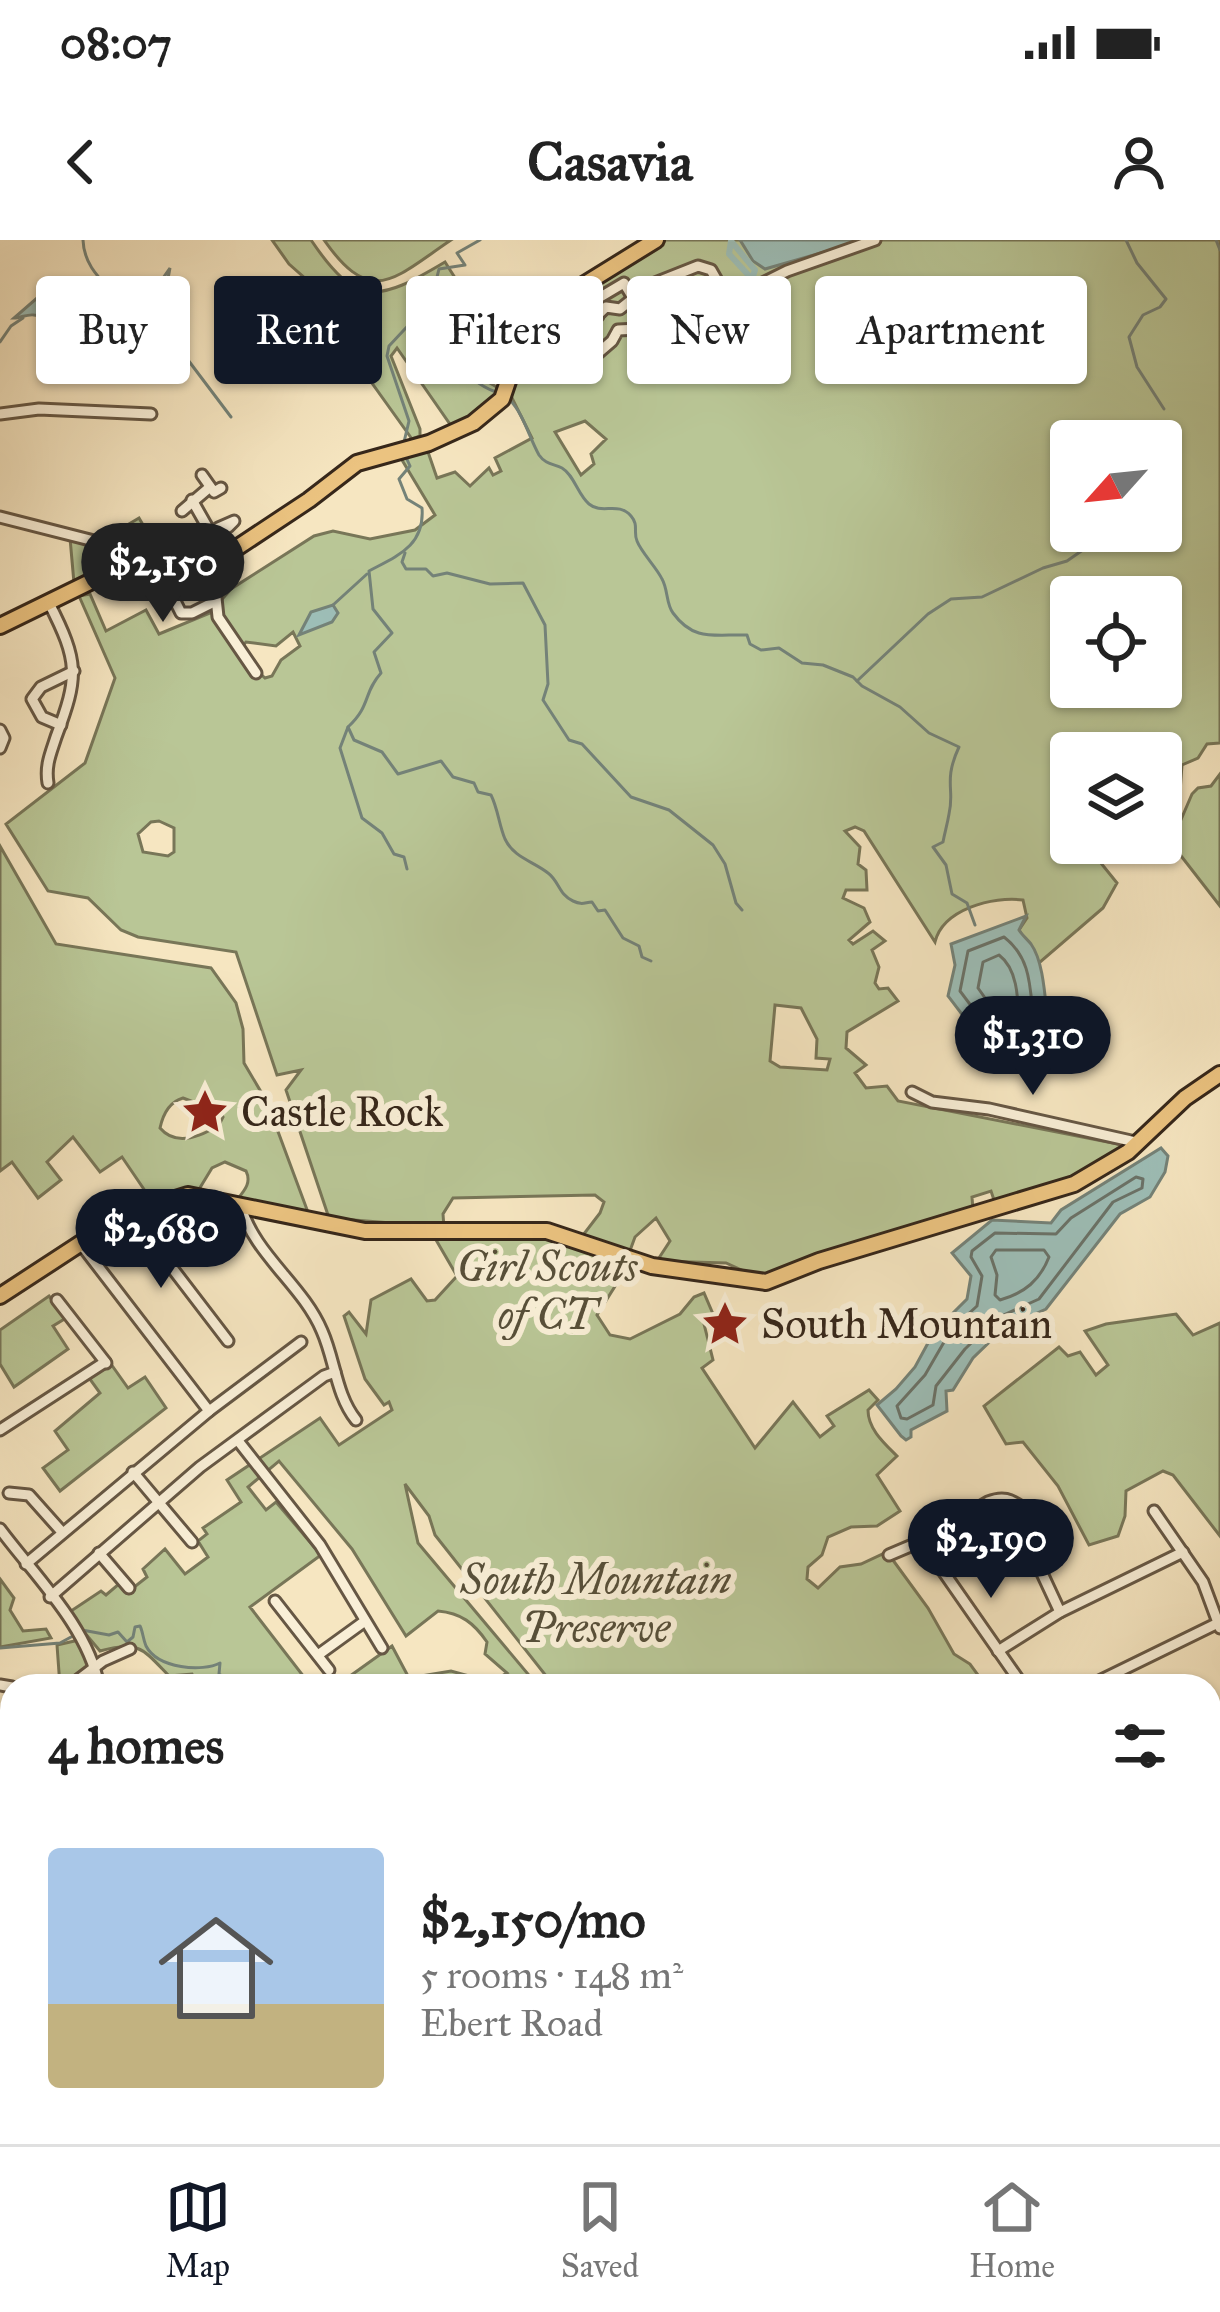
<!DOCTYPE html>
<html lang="en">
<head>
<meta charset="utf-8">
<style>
	:root { --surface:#fff; --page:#f6f6f6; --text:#222; --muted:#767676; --line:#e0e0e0; --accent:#111827 }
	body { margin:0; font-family:"IM FELL Great Primer",serif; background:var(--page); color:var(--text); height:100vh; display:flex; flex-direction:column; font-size:45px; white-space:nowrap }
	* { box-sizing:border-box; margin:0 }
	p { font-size:39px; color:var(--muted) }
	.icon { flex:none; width:66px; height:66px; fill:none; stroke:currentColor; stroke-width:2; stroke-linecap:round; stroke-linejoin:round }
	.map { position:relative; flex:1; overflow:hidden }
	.drawer { position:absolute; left:0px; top:1434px; width:1221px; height:471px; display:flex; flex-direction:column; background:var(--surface); border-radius:36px 36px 0 0; box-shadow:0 3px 9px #0004 }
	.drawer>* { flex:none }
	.guide { position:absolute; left:36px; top:36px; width:1149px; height:108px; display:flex; gap:24px }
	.needle { width:78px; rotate:243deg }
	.controls { position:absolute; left:1050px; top:180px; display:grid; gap:24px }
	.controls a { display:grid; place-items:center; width:132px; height:132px; border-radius:12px; background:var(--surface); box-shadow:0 3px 9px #0004; font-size:60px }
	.price { position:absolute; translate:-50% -102px; padding:0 27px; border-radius:42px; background:var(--accent); color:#fff; font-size:39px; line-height:78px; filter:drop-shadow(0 3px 6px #0008) }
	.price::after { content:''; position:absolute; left:50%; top:72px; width:36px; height:27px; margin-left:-18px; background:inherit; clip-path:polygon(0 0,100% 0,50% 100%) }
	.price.selected { background:#222; color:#fff }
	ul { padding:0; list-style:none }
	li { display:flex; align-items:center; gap:36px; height:300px; padding:0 48px }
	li+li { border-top:3px solid var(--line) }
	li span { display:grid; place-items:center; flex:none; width:336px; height:240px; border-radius:12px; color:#555 }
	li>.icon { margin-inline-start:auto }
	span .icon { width:144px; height:144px; fill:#fffc; stroke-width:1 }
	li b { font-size:51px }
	h2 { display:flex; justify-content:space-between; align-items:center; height:144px; padding:0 48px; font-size:51px }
	.pill { padding:0 42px; border-radius:12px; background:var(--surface); box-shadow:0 3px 9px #0004; font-size:42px; line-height:108px }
	.pill.selected { background:var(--accent); color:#fff }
	.status { display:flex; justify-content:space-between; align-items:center; height:84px; padding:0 60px; background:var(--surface); direction:ltr }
	.status svg { height:33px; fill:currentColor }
	header { display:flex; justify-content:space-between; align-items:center; height:156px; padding:0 48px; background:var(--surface); font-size:54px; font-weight:700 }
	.tabs { display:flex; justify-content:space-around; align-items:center; height:168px; border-top:3px solid var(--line); background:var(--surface); font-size:33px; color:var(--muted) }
	.tabs a { display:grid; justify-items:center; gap:6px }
	.tabs .selected { color:var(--accent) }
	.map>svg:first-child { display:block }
	.green { fill:#b9c696; stroke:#787658; stroke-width:3; fill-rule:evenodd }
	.water { fill:#9dbeb7; stroke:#748278; stroke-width:3 }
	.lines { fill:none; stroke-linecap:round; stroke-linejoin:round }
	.shore { stroke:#6a7268; stroke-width:3 }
	.stream { stroke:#748278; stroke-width:3 }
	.canal { stroke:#9dbeb7; stroke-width:6 }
	.minor-casing { stroke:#665744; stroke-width:15 }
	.major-casing { stroke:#36271a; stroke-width:20 }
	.minor { stroke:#f9efd7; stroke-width:9 }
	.major { stroke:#ebc380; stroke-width:14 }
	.labels { text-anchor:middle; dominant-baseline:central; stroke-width:12; stroke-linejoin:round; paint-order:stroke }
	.poi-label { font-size:42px; fill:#36271a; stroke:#f9efd7; text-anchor:start }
	.park-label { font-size:42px; font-style:italic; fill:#574f39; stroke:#f9efd7 }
</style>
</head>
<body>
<div class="status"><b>08:07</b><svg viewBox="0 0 49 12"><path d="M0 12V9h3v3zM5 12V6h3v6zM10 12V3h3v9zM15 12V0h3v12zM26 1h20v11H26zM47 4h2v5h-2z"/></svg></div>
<header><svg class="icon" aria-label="back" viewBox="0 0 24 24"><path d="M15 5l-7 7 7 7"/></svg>Casavia<svg class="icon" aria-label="person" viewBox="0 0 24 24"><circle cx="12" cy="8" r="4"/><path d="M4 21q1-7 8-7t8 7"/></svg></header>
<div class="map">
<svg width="1220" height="1904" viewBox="0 0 1220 1904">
	<rect width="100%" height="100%" fill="#f6e6c1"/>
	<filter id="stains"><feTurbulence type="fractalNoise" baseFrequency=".00167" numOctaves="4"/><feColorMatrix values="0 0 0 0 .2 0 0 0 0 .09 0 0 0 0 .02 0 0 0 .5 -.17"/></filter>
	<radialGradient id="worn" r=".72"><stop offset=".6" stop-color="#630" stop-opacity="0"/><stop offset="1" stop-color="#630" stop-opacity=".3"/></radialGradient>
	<g class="green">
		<path d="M 272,0 L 311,0 C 357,68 378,62 445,22 L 485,85 L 504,93 L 509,106 L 505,125 L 495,126 L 492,118 L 482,120 L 477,130 L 481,138 L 502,150 L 490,166 L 452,187 L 397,108 L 391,116 L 420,189 L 420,196 L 412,199 L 344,104 L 352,98 L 340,88 L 341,70 L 289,24 Z"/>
		<path d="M 324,0 L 451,0 C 393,39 372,68 324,0 Z"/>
		<path d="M 660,0 L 1220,0 L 1220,503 L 1207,504 L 1198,518 L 1182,525 L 1180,552 L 1171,541 L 1161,513 L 1071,513 L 1071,603 L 1095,603 L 1096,617 L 1117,643 L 1103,668 L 1039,723 L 1019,690 L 1027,678 L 1023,660 C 993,656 943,669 935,702 L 864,591 L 855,587 L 845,591 L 860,607 L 858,624 L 866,630 L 867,650 L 846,650 L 843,658 L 864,668 L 870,682 L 849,700 L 853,704 L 873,691 L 885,701 L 872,710 L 879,727 L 875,743 L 879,749 L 888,748 L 898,761 L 847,792 L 846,808 L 866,825 L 855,833 L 866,848 L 887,846 L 898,861 L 1128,906 L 1067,942 L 995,963 L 991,951 L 972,957 L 973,970 L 759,1038 L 726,1023 L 657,1021 L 670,1001 L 656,978 L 635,997 L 628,1016 L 580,999 L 600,973 L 604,962 L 595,955 L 453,958 L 443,974 L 444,988 L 407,990 L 403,984 L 329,978 L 286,850 L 301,830 L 277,835 L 236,712 L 138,697 L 121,690 L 88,658 L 48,651 L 6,584 L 85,523 L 115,438 L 79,356 L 90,354 L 106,391 L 146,370 L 159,394 L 210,373 L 231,349 L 314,296 L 333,291 L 370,299 L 415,290 L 435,275 L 399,215 L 427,209 L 437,238 L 455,232 L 470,246 L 489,228 L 493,235 L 501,231 L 495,218 L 532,198 L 510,154 L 516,117 L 554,66 ZM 585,181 L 606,199 L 591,214 L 594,224 L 581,235 L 555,192 ZM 1071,201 L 1161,201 L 1161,291 L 1071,291 ZM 1071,357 L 1161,357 L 1161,447 L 1071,447 ZM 293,392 L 300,406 L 281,420 L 272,436 L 265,438 L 237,412 L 246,402 L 276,406 ZM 159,581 L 174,588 L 174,612 L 168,616 L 143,612 L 138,594 L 151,582 ZM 775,765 L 801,768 L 817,799 L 816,818 L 830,819 L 827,830 L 780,827 L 770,821 Z"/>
		<path d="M 139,278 L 157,309 L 119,323 L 102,300 Z"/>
		<path d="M 70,298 L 96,306 L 106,325 L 74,343 Z"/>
		<path d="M 1220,534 L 1220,666 L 1171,603 L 1192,554 L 1198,548 L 1211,546 Z"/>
		<path d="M 0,606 L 56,704 L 211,728 L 236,763 L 243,789 L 244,823 L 267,862 L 309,975 L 236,961 C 244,951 252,943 246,931 L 225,922 L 212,928 L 198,951 L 152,961 L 122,917 L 100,932 L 73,897 L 47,922 L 61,940 L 38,958 L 12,922 L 0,931 ZM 183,858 L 220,872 L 223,877 L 219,885 C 200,897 176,907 160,888 C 163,874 169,862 183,858 Z"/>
		<path d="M 432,993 L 551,994 L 629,1024 L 597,1075 L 610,1095 L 630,1099 L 680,1074 L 694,1057 L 704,1053 L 713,1074 L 704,1084 L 713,1120 L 702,1128 L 755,1208 L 793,1162 L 820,1197 L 834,1186 L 827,1176 L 869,1150 L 878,1160 L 868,1170 C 868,1189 884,1203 897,1216 L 877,1235 L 900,1271 L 877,1286 L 851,1287 L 828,1297 L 822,1315 L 808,1327 L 807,1339 L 818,1348 L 840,1327 L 861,1324 L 887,1312 L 928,1368 L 954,1414 L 970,1424 L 986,1446 L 554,1446 L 435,1295 L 429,1276 L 405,1244 L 418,1303 L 538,1446 L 336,1446 L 392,1406 L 409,1438 L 451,1431 L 491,1442 L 507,1433 L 485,1414 L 487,1402 C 474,1383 461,1373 438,1371 L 406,1396 L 352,1309 L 279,1221 L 248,1247 L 266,1270 L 276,1262 L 321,1315 L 250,1367 L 311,1446 L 199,1446 L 192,1434 L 169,1436 C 143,1409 139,1400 100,1411 L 68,1373 L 101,1351 L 106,1355 L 120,1343 L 128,1352 L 147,1337 L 143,1329 L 165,1309 L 185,1334 L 208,1317 L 198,1301 L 207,1294 L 203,1288 L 241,1262 L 227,1240 L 320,1178 L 339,1205 L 392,1170 L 389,1162 L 384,1165 L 365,1139 L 344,1076 L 349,1072 L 366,1094 L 371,1060 L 411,1039 L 427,1061 L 435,1060 L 457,1036 Z"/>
		<path d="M 49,1056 L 66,1078 L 53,1086 L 68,1109 L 14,1147 L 0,1124 L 0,1090 Z"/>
		<path d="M 1176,1074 L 1193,1095 L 1220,1083 L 1220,1296 L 1173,1235 L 1163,1231 L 1126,1251 L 1125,1276 L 1118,1296 L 1089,1305 L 1058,1246 L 1023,1202 L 1006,1204 L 984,1166 L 1059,1107 L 1068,1116 L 1080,1112 L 1096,1135 L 1108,1125 L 1085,1091 L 1106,1084 Z"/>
		<path d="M 106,1117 L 128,1148 L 145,1137 L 166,1168 L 60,1251 L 43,1228 L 68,1210 L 55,1191 L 100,1153 L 84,1131 Z"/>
		<path d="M 0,1339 L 14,1358 L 10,1370 L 23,1391 L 46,1389 L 51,1398 L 0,1407 Z"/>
		<path d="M 79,1400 L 91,1426 L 66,1446 L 60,1446 L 57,1405 Z"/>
		<path d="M 862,1893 L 1045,1893 L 1053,1904 L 856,1904 Z"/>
	</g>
	<g class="water">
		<path d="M 740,0 L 866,0 L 765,29 L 753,21 Z"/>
		<path d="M 170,28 L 164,60 L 173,70 L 175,82 L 167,85 L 141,69 L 129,53 L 140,47 L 145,55 L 151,55 Z"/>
		<path d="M 52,45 L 69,45 L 83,61 L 83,71 C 58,89 58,77 34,75 C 27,74 20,78 14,78 Z"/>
		<path d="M 333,365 L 338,373 L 332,382 L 299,395 L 311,372 Z"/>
		<path d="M 1026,676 L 1019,690 C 1022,695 1027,699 1031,704 C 1046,725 1045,771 1050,797 L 1024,825 L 1017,827 L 990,811 L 948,756 L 955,725 L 951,704 Z"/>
		<path d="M 1161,908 L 1168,916 L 1165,932 L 1150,957 L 1120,974 L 1046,1069 L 1004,1088 L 973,1118 L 953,1150 L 946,1151 L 947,1171 L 911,1190 L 911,1197 L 906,1200 L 901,1196 L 877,1165 L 896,1149 L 915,1127 L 934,1092 L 967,1059 L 971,1036 L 952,1013 L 992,980 L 1051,983 L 1061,970 Z"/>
		<path d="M 1220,1656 L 1220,1836 L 1209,1855 L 1209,1664 Z"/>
	</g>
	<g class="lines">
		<g class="shore">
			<path d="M 1004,697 C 1035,721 1029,755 1035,791 L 1017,812 L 996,799 L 960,751 L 968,711 Z"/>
			<path d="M 999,715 C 1019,730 1018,763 1019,786 L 1013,792 L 1007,789 L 978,748 L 983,722 Z"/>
			<path d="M 1136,937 L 1143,939 L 1142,948 L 1113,962 L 1039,1059 L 997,1078 L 965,1109 L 936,1146 L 933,1165 L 907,1179 L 901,1178 L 897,1166 L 925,1135 L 951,1090 L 977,1066 L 982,1036 L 971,1017 L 972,1011 L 995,993 L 1056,994 L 1071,978 Z"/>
			<path d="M 996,1010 L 1044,1010 L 1049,1017 C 1040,1040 1025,1053 1000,1060 L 995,1055 L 997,1035 L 991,1017 Z"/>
		</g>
		<g class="stream">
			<path d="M 83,0 C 84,32 111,46 127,70 C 136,83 133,103 147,112 C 157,118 173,115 185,116 L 231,177"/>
			<path d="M 1126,0 L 1137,23 L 1166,59 L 1160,67 L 1143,75 L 1129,97 L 1137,127 L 1164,169"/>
			<path d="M 1216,0 L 1220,10"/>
			<path d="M 434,52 L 444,67 C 433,101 464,141 496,152"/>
			<path d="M 84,66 L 110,51"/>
			<path d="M 0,102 L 11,86 L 23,78"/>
			<path d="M 510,160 C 524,175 529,197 539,215 C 545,224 554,224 562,228 C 574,235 578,255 589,264 C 602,275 618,261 631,276 C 639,285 633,292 637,301 C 641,312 657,328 662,339 C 668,349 666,364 673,373 C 694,402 715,394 747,395 L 750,404 L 761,410 L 779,408 L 802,423 L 823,425 L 853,437 L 862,446 L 900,467 L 929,493 L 959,507 C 943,541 955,550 949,574 C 947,586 945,591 943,602 L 933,607 L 946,625 L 952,654 L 967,663 L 975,685"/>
			<path d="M 404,202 L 409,181 L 387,116 L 389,106 L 431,61 L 439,29 L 465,25 L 457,13 L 480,0"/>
			<path d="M 405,215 L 410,226 L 399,239 L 407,259 L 422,268 C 425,306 397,316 369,331 L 373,369 L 392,393 L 374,412 L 381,433 C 363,453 371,466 348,487 L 354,500 L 382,512 L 398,534 L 441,521 L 453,537 L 474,543 L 478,552 L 491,555 C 498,569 499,585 505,599 C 514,618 533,621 548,633 C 559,641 559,655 573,661 C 582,665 583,663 592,662 L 598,671 L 605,670 L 623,698 L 639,706 L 642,717 L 651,721"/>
			<path d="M 405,313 L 402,322 L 406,329 L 426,329 L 433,336 L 447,333 L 490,344 L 523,343 L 545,385 L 548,444 L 543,460 L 569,500 L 582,504 L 631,557 L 669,570 L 713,605 L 725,624 L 736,663 L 742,670"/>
			<path d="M 333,365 L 367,334"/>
			<path d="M 857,441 L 928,374 L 951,359 L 982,357 L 1043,328 L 1067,321 L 1090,305 L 1126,296"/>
			<path d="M 348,487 L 340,508 L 362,578 L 382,593 L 394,614 L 404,617 L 407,629"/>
			<path d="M 82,1390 L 109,1395 L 118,1392 L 127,1402 L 133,1397 L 135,1387 L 140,1386 C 143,1392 143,1399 146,1406 C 158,1429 203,1432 220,1423 L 219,1434 L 225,1438 L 222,1446"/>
			<path d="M 0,1408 L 60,1403 L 71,1397"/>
		</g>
		<path class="canal" d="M 731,1 L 755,30 L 752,39 L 729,14 Z"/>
		<defs>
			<g id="minor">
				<path d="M 698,26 L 711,30 L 719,44 L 717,52 L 701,59 L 671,62 L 639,89 L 618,90 L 612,101 L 590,120 L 586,121 L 577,114 L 579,93 L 606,67 L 620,69 L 650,45 Z"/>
				<path d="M 717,52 L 721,58 L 733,58 L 787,31 L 875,0"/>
				<path d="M 683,60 L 688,75 L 716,59"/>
				<path d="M 598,76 L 591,72 L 592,62 L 624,43 L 633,58"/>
				<path d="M 0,174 L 39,169 L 151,174"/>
				<path d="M 202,235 L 214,252 L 221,248"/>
				<path d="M 192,260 L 209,290 L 218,377 L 256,433"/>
				<path d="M 182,271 L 210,247"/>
				<path d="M 0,277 L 98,302 L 117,328"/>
				<path d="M 202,298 L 203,292 L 228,287 L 234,281 L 218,288"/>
				<path d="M 152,315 L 181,373 L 192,373 L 214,362"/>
				<path d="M 61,485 L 42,477 L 32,459 L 41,447 L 74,431"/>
				<path d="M 0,490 L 4,498 L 0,508"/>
				<path d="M 48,543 C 45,525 51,513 56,497 C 79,436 79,422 49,363"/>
				<path d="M 912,852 L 932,862 L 989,869 L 1140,903"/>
				<path d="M 240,964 C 254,1015 302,1044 322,1091 C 335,1120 336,1155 356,1180"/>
				<path d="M 130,973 L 228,1101"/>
				<path d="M 80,1003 L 209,1171"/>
				<path d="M 57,1060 L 106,1123"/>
				<path d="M 0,1190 L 105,1122"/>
				<path d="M 239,1202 L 320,1305 L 382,1408"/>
				<path d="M 133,1232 L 192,1302"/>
				<path d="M 9,1253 L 29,1255 L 62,1292"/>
				<path d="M 1154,1271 L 1203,1342 L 1220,1388"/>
				<path d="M 0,1289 C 35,1336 88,1387 99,1446"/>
				<path d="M 922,1301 L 1023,1446"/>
				<path d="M 99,1313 L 129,1348"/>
				<path d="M 889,1315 L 922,1301 L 988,1262 C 1003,1256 1010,1259 1023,1268 L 1027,1301 L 1060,1372"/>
				<path d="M 26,1324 L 209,1171 L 301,1102"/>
				<path d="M 50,1357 L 200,1227 L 324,1136 L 335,1132"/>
				<path d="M 275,1361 L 329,1430"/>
				<path d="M 998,1411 L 1060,1372 L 1183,1312"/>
				<path d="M 318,1415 L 365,1381"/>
				<path d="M 0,1445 L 12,1447"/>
				<path d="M 70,1446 L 103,1421 L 130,1409"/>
				<path d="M 1089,1446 L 1218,1383"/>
				<path d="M 1209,1476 L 1220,1471"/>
				<path d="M 0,1492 L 12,1518"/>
				<path d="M 1209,1583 L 1220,1578"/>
				<path d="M 0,1586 L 12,1612"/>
				<path d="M 2,1652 L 12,1667"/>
				<path d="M 0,1701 L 12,1691"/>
				<path d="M 0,1743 L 12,1756"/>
				<path d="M 0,1808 L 12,1822"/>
				<path d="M 0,1877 L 12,1867"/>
				<path d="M 129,1893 L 136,1904"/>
				<path d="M 24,1902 L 40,1893"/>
				<path d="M 110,1904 L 127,1893"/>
				<path d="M 193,1904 L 211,1893"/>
				<path d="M 471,1904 L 485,1893"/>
			</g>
			<g id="major">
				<path d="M 0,386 L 141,317 L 159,315 L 205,320 L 226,315 L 309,260 L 357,223 L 429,203 L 473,183 L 502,159 L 522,100 L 551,65 L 656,0"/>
				<path d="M 0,1056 L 124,975 L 188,955 L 365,991 L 547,991 L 652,1026 L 766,1042 L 819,1021 L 1074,944 L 1128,912 L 1185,858 L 1220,834"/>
				<path d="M 0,1488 L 12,1484"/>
				<path d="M 1209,1564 L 1220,1559"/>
				<path d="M 493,1893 L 500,1904"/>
				<path d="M 539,1893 L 602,1904"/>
				<path d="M 837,1904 L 852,1893"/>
			</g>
		</defs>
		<use href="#minor" class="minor-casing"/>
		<use href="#major" class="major-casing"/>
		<use href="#minor" class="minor"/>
		<use href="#major" class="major"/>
	</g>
	<defs>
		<symbol id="sight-bare" viewBox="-9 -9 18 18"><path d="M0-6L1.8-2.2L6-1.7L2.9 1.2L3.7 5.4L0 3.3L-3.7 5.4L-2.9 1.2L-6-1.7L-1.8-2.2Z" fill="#8f2418" stroke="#f9efd7" stroke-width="2.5" paint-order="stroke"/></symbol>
	</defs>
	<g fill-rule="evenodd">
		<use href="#sight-bare" x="172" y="839" width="66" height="66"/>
		<use href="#sight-bare" x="692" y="1051" width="66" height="66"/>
	</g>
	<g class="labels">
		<g class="poi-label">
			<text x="241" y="872">Castle Rock</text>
			<text x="761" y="1084">South Mountain</text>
		</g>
		<g class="park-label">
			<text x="547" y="1027">Girl Scouts<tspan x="547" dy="48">of CT</tspan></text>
			<text x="596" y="1340">South Mountain<tspan x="596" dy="48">Preserve</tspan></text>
		</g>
	</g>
	<rect width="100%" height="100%" filter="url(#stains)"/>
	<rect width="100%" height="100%" fill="url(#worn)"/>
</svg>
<div class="controls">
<a><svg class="needle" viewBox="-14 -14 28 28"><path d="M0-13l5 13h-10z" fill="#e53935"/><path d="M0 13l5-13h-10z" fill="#767676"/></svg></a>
<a><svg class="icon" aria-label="locate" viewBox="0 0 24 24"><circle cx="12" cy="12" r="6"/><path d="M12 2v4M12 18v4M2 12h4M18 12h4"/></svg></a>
<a><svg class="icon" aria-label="layers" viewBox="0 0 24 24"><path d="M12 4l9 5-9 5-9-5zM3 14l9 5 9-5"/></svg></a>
</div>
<b class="price selected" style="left:163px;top:385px">$2,150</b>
<b class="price" style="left:1033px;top:858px">$1,310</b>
<b class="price" style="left:161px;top:1051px">$2,680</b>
<b class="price" style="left:991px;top:1361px">$2,190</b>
<div class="guide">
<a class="pill">Buy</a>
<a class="pill selected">Rent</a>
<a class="pill">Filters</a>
<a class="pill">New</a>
<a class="pill">Apartment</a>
</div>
<section class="drawer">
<h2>4 homes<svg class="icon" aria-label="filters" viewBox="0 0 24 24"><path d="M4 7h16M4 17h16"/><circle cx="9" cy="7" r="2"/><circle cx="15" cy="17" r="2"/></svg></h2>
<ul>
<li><span style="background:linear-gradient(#a9c7e8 65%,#c2b280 0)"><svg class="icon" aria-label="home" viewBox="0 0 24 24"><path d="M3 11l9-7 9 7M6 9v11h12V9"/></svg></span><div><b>$2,150/mo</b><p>5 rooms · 148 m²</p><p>Ebert Road</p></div></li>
</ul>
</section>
</div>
<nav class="tabs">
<a class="selected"><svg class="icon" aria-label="map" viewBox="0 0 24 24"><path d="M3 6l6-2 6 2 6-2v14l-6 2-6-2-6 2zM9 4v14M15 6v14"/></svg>Map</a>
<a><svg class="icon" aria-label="saved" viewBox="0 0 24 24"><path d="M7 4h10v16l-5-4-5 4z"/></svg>Saved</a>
<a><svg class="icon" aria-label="home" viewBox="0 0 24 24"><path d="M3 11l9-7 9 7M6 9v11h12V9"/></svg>Home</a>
</nav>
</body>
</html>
